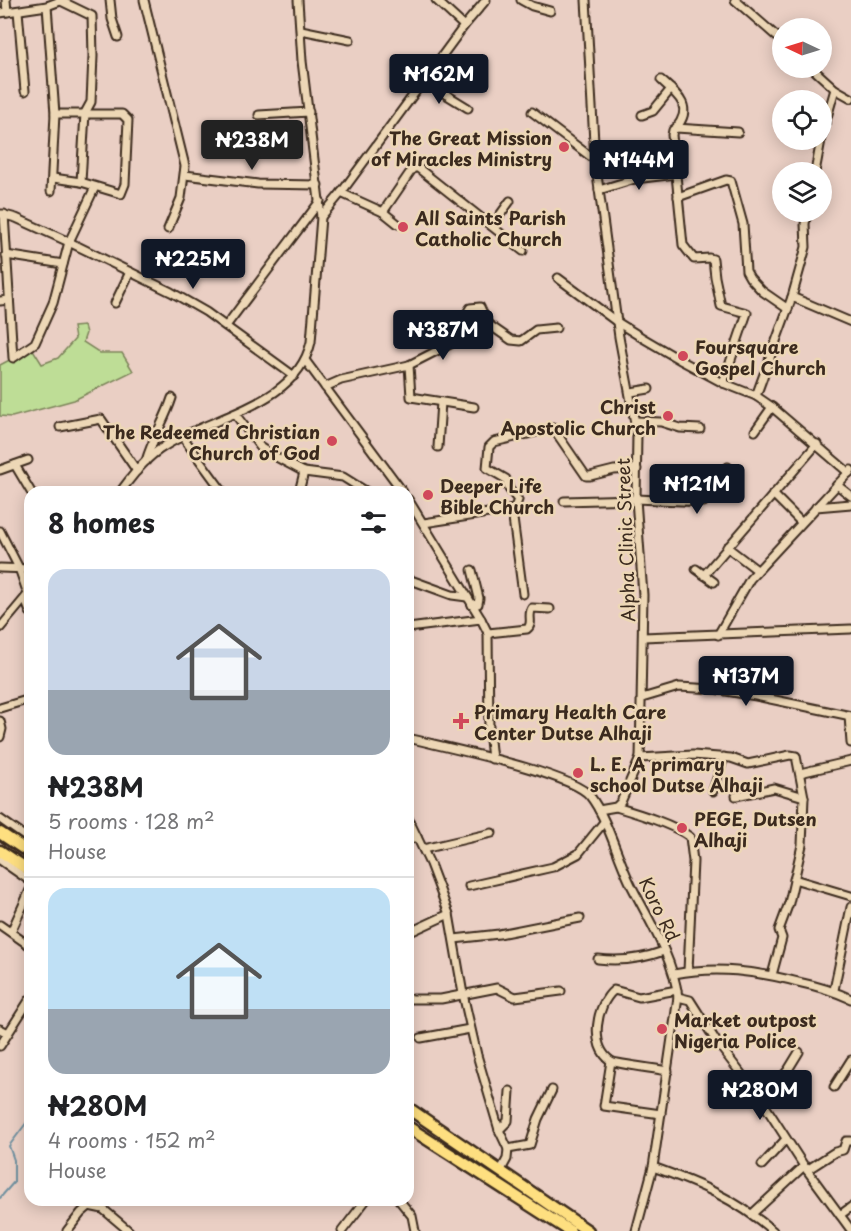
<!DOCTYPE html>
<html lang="en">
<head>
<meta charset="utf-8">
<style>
	:root { --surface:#fff; --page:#f2f2f2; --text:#202124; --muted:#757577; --line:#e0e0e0; --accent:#111827 }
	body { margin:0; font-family:"Playpen Sans",sans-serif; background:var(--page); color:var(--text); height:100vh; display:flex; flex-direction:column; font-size:22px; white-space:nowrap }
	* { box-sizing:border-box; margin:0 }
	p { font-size:20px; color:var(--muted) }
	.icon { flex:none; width:33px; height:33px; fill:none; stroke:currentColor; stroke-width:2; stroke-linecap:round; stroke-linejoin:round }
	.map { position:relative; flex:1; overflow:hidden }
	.panel { position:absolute; left:24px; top:486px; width:390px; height:720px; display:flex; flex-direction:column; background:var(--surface); border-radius:18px; box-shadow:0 3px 15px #0003 }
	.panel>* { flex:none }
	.needle { width:39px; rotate:274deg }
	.tools { position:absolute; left:772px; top:18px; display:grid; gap:12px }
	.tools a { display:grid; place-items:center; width:60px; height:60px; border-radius:50%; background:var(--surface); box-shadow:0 3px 15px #0003; font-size:30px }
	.price { position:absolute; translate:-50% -51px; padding:0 14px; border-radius:6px; background:var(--accent); color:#fff; font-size:20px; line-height:39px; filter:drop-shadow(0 2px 3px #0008) }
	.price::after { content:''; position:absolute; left:50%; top:36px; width:18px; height:14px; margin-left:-9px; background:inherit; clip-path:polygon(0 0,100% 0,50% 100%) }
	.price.selected { background:#222; color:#fff }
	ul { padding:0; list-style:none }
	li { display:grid; align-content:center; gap:12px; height:318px; padding:0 24px }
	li+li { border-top:2px solid var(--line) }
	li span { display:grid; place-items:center; height:186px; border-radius:18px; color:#555 }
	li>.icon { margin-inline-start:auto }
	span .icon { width:108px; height:108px; fill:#fffc; stroke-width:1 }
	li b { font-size:26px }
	h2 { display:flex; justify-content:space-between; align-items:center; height:72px; padding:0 24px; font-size:26px }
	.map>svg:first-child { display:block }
	.green { fill:#bedd96; stroke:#7c845a; stroke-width:1.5 }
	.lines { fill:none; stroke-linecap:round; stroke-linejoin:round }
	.stream { stroke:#7191a0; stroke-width:2 }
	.street-casing { stroke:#3b2a1e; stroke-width:11 }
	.primary-casing { stroke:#3b2a1e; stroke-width:15 }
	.street { stroke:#edd7b6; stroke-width:7 }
	.primary { stroke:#fedf80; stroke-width:10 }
	.poi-dot { fill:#d1495b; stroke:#edd7b6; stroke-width:2 }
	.labels { text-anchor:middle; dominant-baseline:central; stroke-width:5; stroke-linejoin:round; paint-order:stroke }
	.poi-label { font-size:18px; font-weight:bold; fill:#3b2a1e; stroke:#edd7b6; text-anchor:start }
	.street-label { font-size:18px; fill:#3b2a1e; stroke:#edd7b6 }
</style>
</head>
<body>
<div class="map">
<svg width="851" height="1231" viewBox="0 0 851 1231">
	<rect width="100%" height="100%" fill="#eacfc4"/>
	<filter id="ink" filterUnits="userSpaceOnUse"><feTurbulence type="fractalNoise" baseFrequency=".0167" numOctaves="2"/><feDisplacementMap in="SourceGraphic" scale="12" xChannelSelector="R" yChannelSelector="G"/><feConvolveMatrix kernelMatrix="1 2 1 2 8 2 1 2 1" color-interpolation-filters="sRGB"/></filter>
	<g filter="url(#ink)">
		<path class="green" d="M 84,326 L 86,333 L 83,342 L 100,353 L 122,353 L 133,371 L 74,400 L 12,417 L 0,416 L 0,365 L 32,348 L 42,364 L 58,358 L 75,339 L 73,327 Z"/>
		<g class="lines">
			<path class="stream" d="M 0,1198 L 14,1182 L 14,1160 L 9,1146 L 30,1118"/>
			<defs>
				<g id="street">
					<path d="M 6,0 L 7,12"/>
					<path d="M 110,0 L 112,19 L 118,37"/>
					<path d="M 144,0 L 185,166 L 181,198 L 168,229"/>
					<path d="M 436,0 L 464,26"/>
					<path d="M 521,0 L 532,6 L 550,11"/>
					<path d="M 586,0 L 595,160 L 619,337 L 637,434 L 636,499 L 643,595 L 640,758 L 621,802 L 616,807 L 599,810"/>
					<path d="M 735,0 L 783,42"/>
					<path d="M 61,1 L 92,16 L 93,56 L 91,102 L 85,113 L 81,182"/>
					<path d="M 47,6 L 55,114 L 51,191"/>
					<path d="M 18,11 L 25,91"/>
					<path d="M 0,13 L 47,6 L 63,0"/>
					<path d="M 301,30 L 350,40"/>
					<path d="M 812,68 L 835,89 L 851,98"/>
					<path d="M 661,80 C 678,95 694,107 676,128"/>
					<path d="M 424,81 L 468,108"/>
					<path d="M 532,112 L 595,160"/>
					<path d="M 259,115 L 309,112"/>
					<path d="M 642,115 L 653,111 L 671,89"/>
					<path d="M 822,135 L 835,89"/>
					<path d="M 815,172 L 821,140"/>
					<path d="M 185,175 L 258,184 L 318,185"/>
					<path d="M 53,178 L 81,182 L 121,194 L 125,184 L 128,120 L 122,114 L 55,114"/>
					<path d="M 599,190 L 635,179 L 676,174"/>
					<path d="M 341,193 L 383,212 L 398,224"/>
					<path d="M 678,197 L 726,180 L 731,181 L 743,224 L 746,271 L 750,278 L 762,291 L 788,309"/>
					<path d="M 383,212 L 413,168 L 418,168 L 523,251"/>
					<path d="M 1,214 L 16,218 L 69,242 L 171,292 L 206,312 L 294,376"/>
					<path d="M 4,214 L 13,358 L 35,343 L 53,303 L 69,242 L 95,187"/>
					<path d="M 321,217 L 341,193 L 464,26 L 486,0"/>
					<path d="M 492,226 L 510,201"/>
					<path d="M 6,255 L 63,264"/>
					<path d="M 558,278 L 617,322 L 641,337 L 682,361 L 723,383 L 756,396 L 772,407 L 849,473"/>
					<path d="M 792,297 L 851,322"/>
					<path d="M 0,301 L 9,300"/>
					<path d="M 115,303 L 130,272"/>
					<path d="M 226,326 L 320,201"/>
					<path d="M 305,360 L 403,492"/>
					<path d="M 409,365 L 411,397 L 474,407"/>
					<path d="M 723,383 L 747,313 L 721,306 L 715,277 L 713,259 L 709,258 L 694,259 L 683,245 L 672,135 L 673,130 L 676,128 L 738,132"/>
					<path d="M 325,387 L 341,380 L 409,365 L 466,336 L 467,313 L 470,308 L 480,307 L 488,324 L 511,340 L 521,341 L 536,330 L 556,328"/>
					<path d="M 631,392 L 649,389"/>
					<path d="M 756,396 L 792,297 L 801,265 L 806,247 L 805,224 L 807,212"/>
					<path d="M 235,414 L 261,448 L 278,458 L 304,472 L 343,477 L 367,492"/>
					<path d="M 636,421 L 661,422 L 680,428 L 700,429"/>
					<path d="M 60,427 L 101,419 L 137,471"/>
					<path d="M 755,431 L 772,407"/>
					<path d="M 182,436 L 223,492"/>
					<path d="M 438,447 L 441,402"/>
					<path d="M 146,461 C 152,439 165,420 172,398"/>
					<path d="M 15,465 L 31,492"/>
					<path d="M 0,470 L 28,460"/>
					<path d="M 837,485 L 851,496"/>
					<path d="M 120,492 C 133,475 146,457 165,446 C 211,416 297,405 311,342 L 321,217 L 302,61 L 298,0"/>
					<path d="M 299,492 L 304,472"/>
					<path d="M 773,494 L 801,522"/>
					<path d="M 408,499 L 481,619 L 488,633 L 489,731 L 492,759"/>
					<path d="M 564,501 L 636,499 L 704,502 L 728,467"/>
					<path d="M 816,507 L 851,504"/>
					<path d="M 512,511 L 523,594"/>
					<path d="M 424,523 L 514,509 L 518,500 L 509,489 L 506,479 L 487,468 L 489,447 L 494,442 L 553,428 L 586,476 L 590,476 L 614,470 L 637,469"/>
					<path d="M 0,531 L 19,568 L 28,594"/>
					<path d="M 727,547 L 757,570"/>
					<path d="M 0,568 L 30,569"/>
					<path d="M 696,569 L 714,582"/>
					<path d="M 472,570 L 479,598 L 478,604 L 472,605"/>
					<path d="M 704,575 L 817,444"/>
					<path d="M 408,579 L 452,595 L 467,597"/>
					<path d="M 25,599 L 30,612"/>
					<path d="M 0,628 L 30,592"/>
					<path d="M 408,628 L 481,619"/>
					<path d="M 488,633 L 527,629 C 534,624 527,615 532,608 L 550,609"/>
					<path d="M 718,635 L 750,579 L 851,470"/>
					<path d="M 643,637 L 851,629"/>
					<path d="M 642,698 L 679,687 L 714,689 L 756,696 L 851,716"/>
					<path d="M 0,708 L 30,699"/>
					<path d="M 849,716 L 851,743"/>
					<path d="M 0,721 L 2,729 L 0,737"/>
					<path d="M 408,738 C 443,747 572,773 590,796 C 608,819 618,860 632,887 C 650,922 673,958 678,997 L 653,1167 L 636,1231"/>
					<path d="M 640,758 L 693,755 L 731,758 L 748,764 L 790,755 L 796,756 L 804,797 L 802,845 L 789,903 L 779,930 L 782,938 L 772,975"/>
					<path d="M 800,773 L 851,761"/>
					<path d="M 713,791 L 724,757"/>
					<path d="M 736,796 L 774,788 L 804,797"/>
					<path d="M 616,807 C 636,813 674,824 690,837 L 693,861 L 688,971"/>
					<path d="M 408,818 L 430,864 L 449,914 L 463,994 L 477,1055 L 499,1130 L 508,1149 L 507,1159 L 501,1170"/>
					<path d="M 0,819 L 30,840"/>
					<path d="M 408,840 L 417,837"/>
					<path d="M 423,849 L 492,833"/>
					<path d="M 0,860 L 30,881"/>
					<path d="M 794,879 L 851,896"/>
					<path d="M 469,886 L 553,867 L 578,854 L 604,822"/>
					<path d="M 0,925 L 30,946"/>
					<path d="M 11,932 L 30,890"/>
					<path d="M 408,933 L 449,914"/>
					<path d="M 454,939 L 499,934 L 580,918"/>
					<path d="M 598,959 C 622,962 642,959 664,951"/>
					<path d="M 674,974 C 717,966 756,971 798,982 C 817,986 834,991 851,999"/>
					<path d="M 834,990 L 851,907"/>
					<path d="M 678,997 L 690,1000 L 716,1041 L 762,1101 L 804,1166 L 851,1230"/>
					<path d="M 408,999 L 441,999 L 497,988 L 515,997 L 561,991"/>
					<path d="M 0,1029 L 8,1033"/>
					<path d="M 421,1038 L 470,1029"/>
					<path d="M 0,1046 L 30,999"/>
					<path d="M 611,1061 L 604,1106 L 661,1114"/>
					<path d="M 668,1071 C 659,1069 616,1064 611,1061 C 589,1046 596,1005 614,990 L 639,997 L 677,990"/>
					<path d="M 834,1087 L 851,1060"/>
					<path d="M 762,1101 L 788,1070 L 799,1052"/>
					<path d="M 499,1130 L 508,1121 L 510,1091"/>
					<path d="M 508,1149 L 530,1145 L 538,1119 L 552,1090"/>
					<path d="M 762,1165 L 786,1139"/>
					<path d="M 653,1167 C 700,1184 734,1198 773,1231"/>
					<path d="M 807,1170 L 835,1152 L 843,1150 L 846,1141 L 851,1141"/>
					<path d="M 399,1200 L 412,1216 L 415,1231"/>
					<path d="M 752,1214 L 804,1166"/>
					<path d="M 840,1215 L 851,1207"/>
					<path d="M 67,1231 L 81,1213 L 89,1206 L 103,1209 L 129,1231"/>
					<path d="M 342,1231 L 366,1200"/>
				</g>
				<g id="primary">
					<path d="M 0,833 L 30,853"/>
					<path d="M 0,851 L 30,871"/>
					<path d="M 408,1108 L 588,1231"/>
					<path d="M 408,1127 L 570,1231"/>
				</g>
			</defs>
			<use href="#street" class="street-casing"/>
			<use href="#primary" class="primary-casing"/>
			<use href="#street" class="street"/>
			<use href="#primary" class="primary"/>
		</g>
	</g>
	<g class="poi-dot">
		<circle cx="564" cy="147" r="6"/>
		<circle cx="403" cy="227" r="6"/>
		<circle cx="683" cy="356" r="6"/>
		<circle cx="668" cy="416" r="6"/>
		<circle cx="332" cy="441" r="6"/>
		<circle cx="428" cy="495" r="6"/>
		<path d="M458 712h6v6h6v6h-6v6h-6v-6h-6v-6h6z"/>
		<circle cx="578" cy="773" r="6"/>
		<circle cx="682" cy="828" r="6"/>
		<circle cx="662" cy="1029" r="6"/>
	</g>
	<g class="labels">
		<g class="poi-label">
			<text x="552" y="137" text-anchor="end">The Great Mission<tspan x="552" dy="21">of Miracles Ministry</tspan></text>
			<text x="415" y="217">All Saints Parish<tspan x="415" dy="21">Catholic Church</tspan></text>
			<text x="695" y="346">Foursquare<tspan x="695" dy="21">Gospel Church</tspan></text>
			<text x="656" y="406" text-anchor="end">Christ<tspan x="656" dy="21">Apostolic Church</tspan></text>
			<text x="320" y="431" text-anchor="end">The Redeemed Christian<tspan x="320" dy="21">Church of God</tspan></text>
			<text x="440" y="485">Deeper Life<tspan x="440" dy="21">Bible Church</tspan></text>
			<text x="474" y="711">Primary Health Care<tspan x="474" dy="21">Center Dutse Alhaji</tspan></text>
			<text x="590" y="763">L. E. A primary<tspan x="590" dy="21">school Dutse Alhaji</tspan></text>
			<text x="694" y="818">PEGE, Dutsen<tspan x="694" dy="21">Alhaji</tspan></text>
			<text x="674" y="1019">Market outpost<tspan x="674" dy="21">Nigeria Police</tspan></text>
		</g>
		<g class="street-label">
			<text transform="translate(625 540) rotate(-92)">Alpha Clinic Street</text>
			<text transform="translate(660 909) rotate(64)">Koro Rd</text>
		</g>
	</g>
</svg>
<div class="tools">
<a><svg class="needle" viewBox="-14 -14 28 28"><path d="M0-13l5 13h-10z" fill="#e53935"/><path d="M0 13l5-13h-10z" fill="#757577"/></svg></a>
<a><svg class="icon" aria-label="locate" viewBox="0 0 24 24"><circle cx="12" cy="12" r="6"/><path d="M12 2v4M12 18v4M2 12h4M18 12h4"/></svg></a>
<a><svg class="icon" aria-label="layers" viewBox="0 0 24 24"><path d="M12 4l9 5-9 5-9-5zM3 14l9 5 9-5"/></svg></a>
</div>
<b class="price" style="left:439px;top:105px">₦162M</b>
<b class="price selected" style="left:252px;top:171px">₦238M</b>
<b class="price" style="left:639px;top:191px">₦144M</b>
<b class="price" style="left:193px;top:290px">₦225M</b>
<b class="price" style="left:443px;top:361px">₦387M</b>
<b class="price" style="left:697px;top:515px">₦121M</b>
<b class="price" style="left:746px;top:707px">₦137M</b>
<b class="price" style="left:760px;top:1121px">₦280M</b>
<section class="panel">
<h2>8 homes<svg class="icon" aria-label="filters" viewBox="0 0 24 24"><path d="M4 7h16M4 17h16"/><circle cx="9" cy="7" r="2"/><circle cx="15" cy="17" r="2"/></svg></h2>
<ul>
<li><span style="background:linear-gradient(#c9d6e8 65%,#9aa5b1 0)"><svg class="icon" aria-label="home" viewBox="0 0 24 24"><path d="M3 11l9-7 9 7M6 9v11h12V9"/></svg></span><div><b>₦238M</b><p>5 rooms · 128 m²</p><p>House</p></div></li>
<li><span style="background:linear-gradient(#bfe0f5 65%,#9aa5b1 0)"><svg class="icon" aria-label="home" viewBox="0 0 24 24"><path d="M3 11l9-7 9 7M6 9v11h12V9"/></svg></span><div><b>₦280M</b><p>4 rooms · 152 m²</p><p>House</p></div></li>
</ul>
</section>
</div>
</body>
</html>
